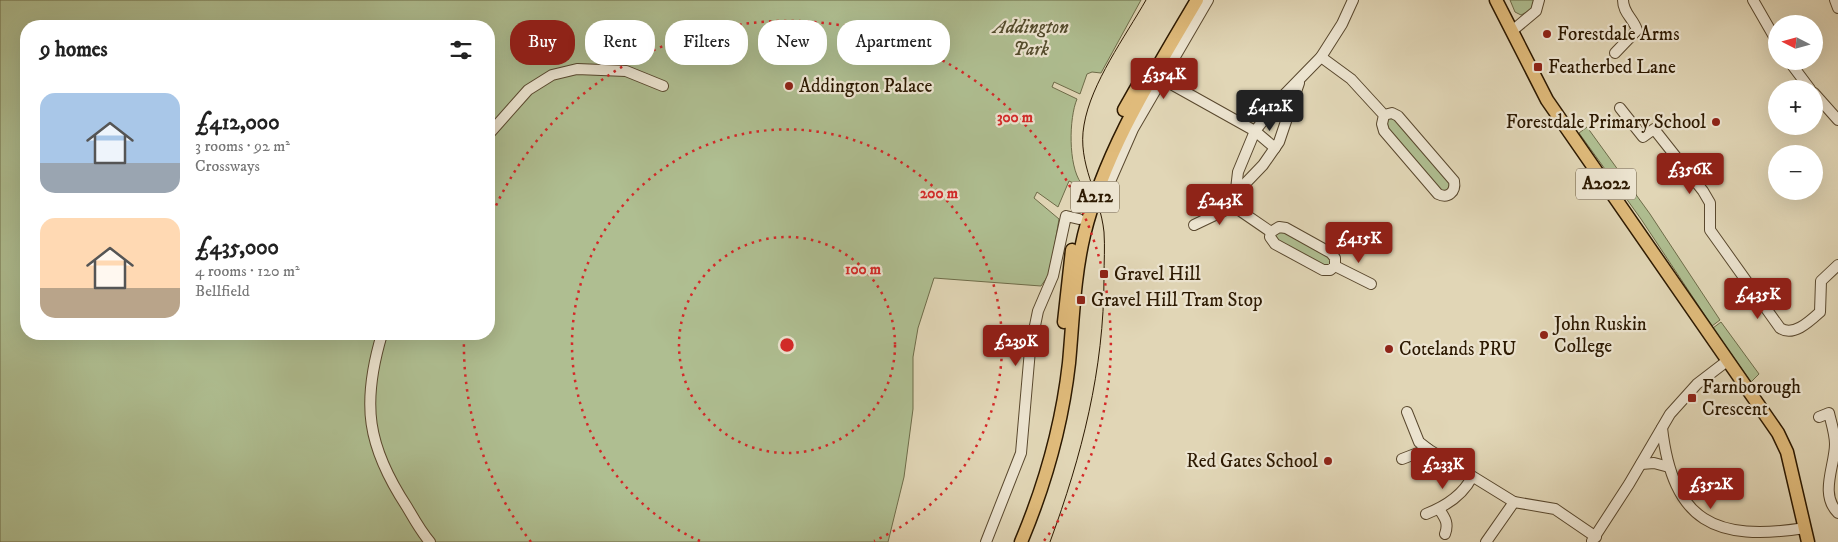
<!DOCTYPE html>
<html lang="en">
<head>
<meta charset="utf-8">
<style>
	:root { --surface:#fff; --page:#f6f6f6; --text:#222; --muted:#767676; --accent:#8f2418 }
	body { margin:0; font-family:"IM FELL DW Pica",serif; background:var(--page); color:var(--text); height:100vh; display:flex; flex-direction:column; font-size:19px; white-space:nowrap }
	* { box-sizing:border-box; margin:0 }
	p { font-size:16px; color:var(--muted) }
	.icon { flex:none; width:28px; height:28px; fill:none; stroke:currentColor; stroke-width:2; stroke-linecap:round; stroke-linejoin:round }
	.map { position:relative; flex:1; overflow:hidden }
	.sheet { position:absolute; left:20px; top:20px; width:475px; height:320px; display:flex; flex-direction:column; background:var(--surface); border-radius:20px; box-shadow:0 5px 20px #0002 }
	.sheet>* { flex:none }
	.banner { position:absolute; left:510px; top:20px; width:475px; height:45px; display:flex; gap:10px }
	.needle { width:32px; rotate:276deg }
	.controls { position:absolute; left:1768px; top:15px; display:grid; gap:10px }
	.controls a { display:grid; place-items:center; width:55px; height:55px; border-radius:50%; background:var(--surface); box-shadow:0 5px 20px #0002; font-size:25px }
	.price { position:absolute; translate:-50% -42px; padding:0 11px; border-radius:5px; background:var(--accent); color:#fff; font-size:16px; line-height:32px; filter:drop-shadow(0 1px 2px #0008) }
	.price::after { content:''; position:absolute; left:50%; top:30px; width:15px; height:11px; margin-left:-8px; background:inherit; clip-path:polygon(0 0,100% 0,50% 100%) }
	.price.active { background:#222; color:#fff }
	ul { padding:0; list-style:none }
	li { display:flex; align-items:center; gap:15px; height:125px; padding:0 20px }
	li span { display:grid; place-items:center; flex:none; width:140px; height:100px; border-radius:15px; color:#555 }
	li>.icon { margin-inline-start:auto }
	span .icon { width:60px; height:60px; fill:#fffc; stroke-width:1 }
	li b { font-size:21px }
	h2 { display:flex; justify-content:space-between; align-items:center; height:60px; padding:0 20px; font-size:21px }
	.tag { padding:0 18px; border-radius:20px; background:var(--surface); box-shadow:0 5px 20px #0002; font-size:18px; line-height:45px }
	.tag.active { background:var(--accent); color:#fff }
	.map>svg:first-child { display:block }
	.green { fill:#afbe91; stroke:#6e6c49; fill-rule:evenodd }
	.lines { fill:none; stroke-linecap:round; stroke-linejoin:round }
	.minor-casing { stroke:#59482e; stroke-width:12 }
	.major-casing { stroke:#2c1901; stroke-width:15 }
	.minor { stroke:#ece4d0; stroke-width:10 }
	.major { stroke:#e0bb7b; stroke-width:12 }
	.tram { stroke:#2c1901; stroke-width:1 }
	.ring { fill:none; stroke:#d62828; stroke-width:2.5; stroke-dasharray:2.5 5 }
	.poi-dot { fill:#8f2418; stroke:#ece4d0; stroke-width:2 }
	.labels { text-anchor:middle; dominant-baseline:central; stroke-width:4.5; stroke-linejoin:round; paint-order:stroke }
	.shield { fill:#ece4d0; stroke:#66563f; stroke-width:1 }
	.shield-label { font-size:18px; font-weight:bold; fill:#2c1901 }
	.park-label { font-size:19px; font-style:italic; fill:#534b2c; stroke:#ece4d0 }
	.poi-label { font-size:19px; fill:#2c1901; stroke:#ece4d0; text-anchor:start }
	.centre { fill:#d62828; stroke:#ece4d0; stroke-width:2.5 }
	.ring-label { font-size:15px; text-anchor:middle; font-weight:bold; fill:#d62828; stroke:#ece4d0; stroke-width:4.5; stroke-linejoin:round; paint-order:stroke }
</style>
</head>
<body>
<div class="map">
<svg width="1838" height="542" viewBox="0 0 1838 542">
	<rect width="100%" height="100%" fill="#e1d6b6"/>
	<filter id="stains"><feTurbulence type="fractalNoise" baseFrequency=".004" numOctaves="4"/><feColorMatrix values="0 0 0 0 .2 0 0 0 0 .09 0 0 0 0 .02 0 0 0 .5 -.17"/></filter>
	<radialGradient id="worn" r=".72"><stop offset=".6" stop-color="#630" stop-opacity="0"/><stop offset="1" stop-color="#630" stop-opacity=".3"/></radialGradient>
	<g class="green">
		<path d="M 0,0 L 1141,0 L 1101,73 L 1092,72 L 1087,74 L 1080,94 L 1054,82 L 1052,87 L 1077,99 C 1069,118 1068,165 1081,183 L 1080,186 L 1069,181 L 1058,207 L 1037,192 L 1034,198 L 1059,219 L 1050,273 L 1041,286 L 934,278 L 918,328 L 913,357 L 913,409 L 904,477 L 888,542 L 0,542 ZM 26,26 L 489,26 L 489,334 L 26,334 Z"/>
		<path d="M 1510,0 L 1535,0 L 1533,9 L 1521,15 L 1515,12 Z"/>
		<path d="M 1394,117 L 1451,184 L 1449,190 L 1442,192 L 1388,129 L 1386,119 Z"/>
		<path d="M 1587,127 L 1650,214 L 1720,320 L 1712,326 L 1641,219 L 1579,133 Z"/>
		<path d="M 1279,229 L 1330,255 L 1330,266 L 1324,266 L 1275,239 L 1274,233 Z"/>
		<path d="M 1721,322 L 1759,374 L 1751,382 L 1713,328 Z"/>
	</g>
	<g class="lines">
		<defs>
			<g id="minor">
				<path d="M 1753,0 L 1776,40"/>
				<path d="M 1835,0 L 1838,8"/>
				<path d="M 1512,31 L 1536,11 L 1539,0"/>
				<path d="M 1615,53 L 1637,30 C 1633,18 1623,13 1623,0"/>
				<path d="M 1321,57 L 1351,79 L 1384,115 L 1382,124 L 1384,131 L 1438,194 C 1448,199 1456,192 1454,181 L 1398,116 L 1392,113 L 1384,115"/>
				<path d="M 1789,61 L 1810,89"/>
				<path d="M 1162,79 L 1255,131 L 1275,148"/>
				<path d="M 1814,93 L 1838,120"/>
				<path d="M 1620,108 L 1643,137 L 1654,129 L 1703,191 L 1710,203 L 1710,230 L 1780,328 C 1793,337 1809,322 1820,312 L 1821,281 L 1838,265"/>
				<path d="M 489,134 L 528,90 L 552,75 L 577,69 L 626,71 L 663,86"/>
				<path d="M 1235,190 L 1239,190 L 1263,165 L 1279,142 L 1299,83"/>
				<path d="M 1105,193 L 1133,129 L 1208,0"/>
				<path d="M 1194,225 L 1236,205"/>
				<path d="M 1279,227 L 1286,228 L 1331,253 L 1335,258 L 1335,266 L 1330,270 L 1323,270 L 1275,244 L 1270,237 L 1271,232 Z"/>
				<path d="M 1271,232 L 1239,210 L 1235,198 L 1238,172 L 1255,131 L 1281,98 L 1321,57 L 1342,24 L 1353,0"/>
				<path d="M 1335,266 L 1371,284"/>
				<path d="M 382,334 C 361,404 367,446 407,507 C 414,519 421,532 430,542"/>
				<path d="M 1407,412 L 1419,442 L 1428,449 L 1514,502 L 1555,509 L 1596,537"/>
				<path d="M 1819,417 L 1829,413 C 1831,422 1835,434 1835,444 C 1835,466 1819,494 1838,513"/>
				<path d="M 1662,428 C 1673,522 1715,542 1805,528"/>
				<path d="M 1402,459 L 1428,449"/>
				<path d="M 1641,464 L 1654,463 L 1669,467"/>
				<path d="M 1439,509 C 1445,518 1449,523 1445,534"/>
				<path d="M 1426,514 C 1444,507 1463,495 1472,477"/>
				<path d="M 1592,541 L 1629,484 L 1670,414 L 1697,384 L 1727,361"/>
				<path d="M 986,542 L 1021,453 L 1030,350 L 1038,311 L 1053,276 L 1066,216 L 1079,219"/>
				<path d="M 1486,542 L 1514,502"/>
			</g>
			<g id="major">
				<path d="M 1496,0 L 1547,100 L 1778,433 L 1787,452 L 1808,542"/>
				<path d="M 1124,110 L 1145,73"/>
				<path d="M 1064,322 L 1072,250"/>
				<path d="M 1021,542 C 1045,485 1062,425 1069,363 C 1073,320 1074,277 1084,235 C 1105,150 1153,75 1197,0"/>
			</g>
		</defs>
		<use href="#minor" class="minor-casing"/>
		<use href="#major" class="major-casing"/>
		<use href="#minor" class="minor"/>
		<use href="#major" class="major"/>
		<path class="tram" d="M 1050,542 C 1082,455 1104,370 1104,277 C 1104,262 1105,247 1104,232 C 1100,194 1077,164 1084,125 C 1091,83 1125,37 1146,0"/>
	</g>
	<g class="ring">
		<circle cx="787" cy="345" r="108"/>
		<path d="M700 541A215 215 0 1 1 874 541"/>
		<path d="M531 542A323 323 0 0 1 464 337M490 219A323 323 0 1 1 1043 542"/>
	</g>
	<g class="poi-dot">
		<circle cx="1547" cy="34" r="5"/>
		<rect x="1533" y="62" width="10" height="10" rx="2.5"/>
		<circle cx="789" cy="86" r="5"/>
		<circle cx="1716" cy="122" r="5"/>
		<rect x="1099" y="269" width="10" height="10" rx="2.5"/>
		<rect x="1076" y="295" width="10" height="10" rx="2.5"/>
		<circle cx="1544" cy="335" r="5"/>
		<circle cx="1389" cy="349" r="5"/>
		<rect x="1687" y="393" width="10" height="10" rx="2.5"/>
		<circle cx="1328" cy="461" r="5"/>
	</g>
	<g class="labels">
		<g class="shield">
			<rect x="1576" y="168.5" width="60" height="31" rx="4"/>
			<rect x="1071" y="181.5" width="48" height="31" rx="4"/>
		</g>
		<g class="shield-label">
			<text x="1606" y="184">A2022</text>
			<text x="1095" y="197">A212</text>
		</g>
		<g class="park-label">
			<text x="1031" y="27">Addington<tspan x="1031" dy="22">Park</tspan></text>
		</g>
		<g class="poi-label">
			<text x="1557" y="34">Forestdale Arms</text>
			<text x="1548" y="67">Featherbed Lane</text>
			<text x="799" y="86">Addington Palace</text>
			<text x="1706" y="122" text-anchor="end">Forestdale Primary School</text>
			<text x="1114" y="274">Gravel Hill</text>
			<text x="1091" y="300">Gravel Hill Tram Stop</text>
			<text x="1554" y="324">John Ruskin<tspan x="1554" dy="22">College</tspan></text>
			<text x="1399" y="349">Cotelands PRU</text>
			<text x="1702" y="387">Farnborough<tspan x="1702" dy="22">Crescent</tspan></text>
			<text x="1318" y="461" text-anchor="end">Red Gates School</text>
		</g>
	</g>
	<circle cx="787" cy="345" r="8" class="centre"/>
	<g class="ring-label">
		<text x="1015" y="122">300 m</text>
		<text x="939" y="198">200 m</text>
		<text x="863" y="274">100 m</text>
	</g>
	<rect width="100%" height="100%" filter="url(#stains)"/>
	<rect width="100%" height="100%" fill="url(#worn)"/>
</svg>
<div class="controls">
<a><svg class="needle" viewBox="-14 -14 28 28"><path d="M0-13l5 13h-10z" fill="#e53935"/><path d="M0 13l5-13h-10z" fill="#767676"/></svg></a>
<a>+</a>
<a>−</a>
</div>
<b class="price" style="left:1164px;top:100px">£354K</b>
<b class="price active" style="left:1270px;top:132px">£412K</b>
<b class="price" style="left:1690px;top:195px">£356K</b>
<b class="price" style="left:1220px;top:226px">£243K</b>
<b class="price" style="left:1359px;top:264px">£415K</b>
<b class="price" style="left:1758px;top:320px">£435K</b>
<b class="price" style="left:1016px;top:367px">£239K</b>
<b class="price" style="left:1443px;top:490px">£233K</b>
<b class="price" style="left:1711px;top:510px">£352K</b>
<div class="banner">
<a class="tag active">Buy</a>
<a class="tag">Rent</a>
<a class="tag">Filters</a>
<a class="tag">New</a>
<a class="tag">Apartment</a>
</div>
<section class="sheet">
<h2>9 homes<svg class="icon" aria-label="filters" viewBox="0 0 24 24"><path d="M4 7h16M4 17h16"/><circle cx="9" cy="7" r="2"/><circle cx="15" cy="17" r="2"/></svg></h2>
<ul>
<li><span style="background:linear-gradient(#a9c7e8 70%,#9aa5b1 0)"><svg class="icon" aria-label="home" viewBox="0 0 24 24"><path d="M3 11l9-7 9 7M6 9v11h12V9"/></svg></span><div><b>£412,000</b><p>3 rooms · 92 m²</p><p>Crossways</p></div></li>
<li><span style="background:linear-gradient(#ffd9b3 70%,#b9a48a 0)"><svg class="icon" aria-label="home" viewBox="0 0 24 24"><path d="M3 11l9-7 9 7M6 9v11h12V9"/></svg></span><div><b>£435,000</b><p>4 rooms · 120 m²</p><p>Bellfield</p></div></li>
</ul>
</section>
</div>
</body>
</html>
